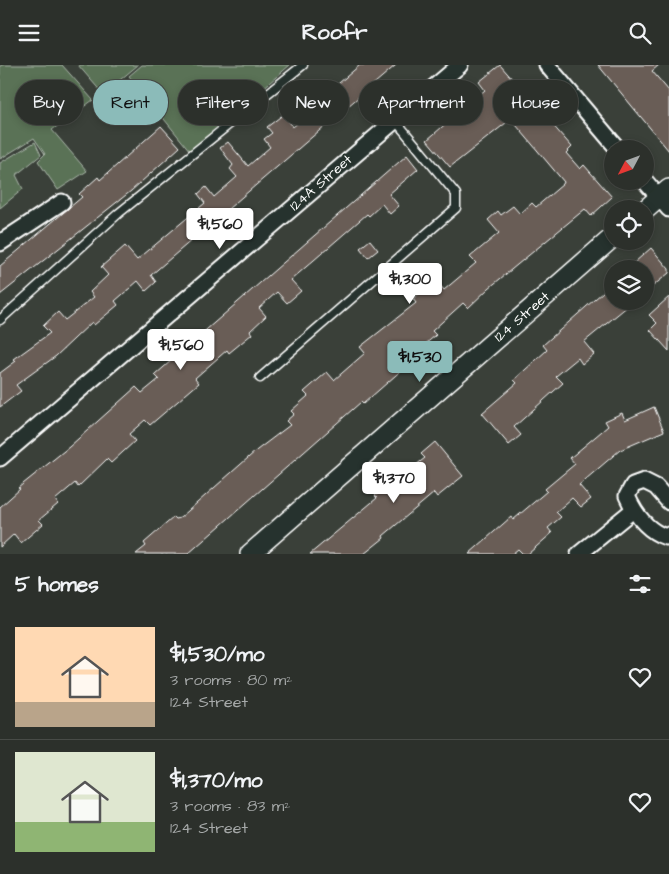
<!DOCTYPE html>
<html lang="en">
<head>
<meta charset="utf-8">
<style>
	:root { --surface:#2c302b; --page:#343833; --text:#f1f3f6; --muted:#a6a9a9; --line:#484b47; --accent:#8bbbb9 }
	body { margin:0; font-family:"Architects Daughter",sans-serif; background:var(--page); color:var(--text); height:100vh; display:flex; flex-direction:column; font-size:19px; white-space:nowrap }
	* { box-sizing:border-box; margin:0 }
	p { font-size:16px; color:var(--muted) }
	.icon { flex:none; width:28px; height:28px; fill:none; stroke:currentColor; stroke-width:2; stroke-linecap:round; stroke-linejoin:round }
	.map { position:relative; height:489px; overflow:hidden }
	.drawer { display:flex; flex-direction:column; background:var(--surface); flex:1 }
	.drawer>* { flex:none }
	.hud { position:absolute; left:15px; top:15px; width:640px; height:45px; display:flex; gap:10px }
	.needle { width:32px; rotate:229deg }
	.fabs { position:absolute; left:604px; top:75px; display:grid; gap:10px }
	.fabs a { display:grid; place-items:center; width:50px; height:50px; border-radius:50%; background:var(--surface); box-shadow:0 2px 8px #0003,0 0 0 1px var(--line); font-size:25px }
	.price { position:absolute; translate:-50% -42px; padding:0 11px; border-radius:5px; background:#fff; color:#222; font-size:16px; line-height:32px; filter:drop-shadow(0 1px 2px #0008) }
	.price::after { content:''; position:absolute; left:50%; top:30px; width:15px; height:11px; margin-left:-8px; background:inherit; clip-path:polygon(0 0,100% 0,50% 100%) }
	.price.on { background:var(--accent); color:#111 }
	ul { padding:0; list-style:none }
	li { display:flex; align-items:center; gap:15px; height:125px; padding:0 15px }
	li+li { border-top:1px solid var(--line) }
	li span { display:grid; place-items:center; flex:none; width:140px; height:100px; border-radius:0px; color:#555 }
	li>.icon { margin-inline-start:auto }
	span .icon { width:60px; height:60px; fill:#fffc; stroke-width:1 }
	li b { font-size:21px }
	h2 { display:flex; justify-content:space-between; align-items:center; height:60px; padding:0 15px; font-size:21px }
	.tag { padding:0 18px; border-radius:22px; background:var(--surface); box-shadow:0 2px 8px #0003,0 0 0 1px var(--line); font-size:18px; line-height:45px }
	.tag.on { background:var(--accent); color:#111 }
	header { display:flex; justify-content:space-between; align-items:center; height:65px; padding:0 15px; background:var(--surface); font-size:22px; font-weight:700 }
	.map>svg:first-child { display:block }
	.green { fill:#5a7257; stroke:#acb8ab }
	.building { fill:#695d56; stroke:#fff }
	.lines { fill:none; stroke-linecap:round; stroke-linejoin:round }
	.service-casing { stroke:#fff; stroke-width:11 }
	.minor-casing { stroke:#fff; stroke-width:19 }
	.tertiary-casing { stroke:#fff; stroke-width:22 }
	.service { stroke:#26332d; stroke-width:8 }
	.minor { stroke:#26332d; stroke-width:15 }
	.tertiary { stroke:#26332d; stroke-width:19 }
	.labels { text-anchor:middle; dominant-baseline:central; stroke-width:4; stroke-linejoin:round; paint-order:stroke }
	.street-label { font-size:14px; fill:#fff; stroke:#26332d }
</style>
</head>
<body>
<header><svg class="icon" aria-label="menu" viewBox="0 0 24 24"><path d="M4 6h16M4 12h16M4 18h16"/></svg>Roofr<svg class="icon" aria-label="search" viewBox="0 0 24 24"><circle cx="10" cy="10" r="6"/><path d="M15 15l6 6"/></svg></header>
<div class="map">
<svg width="669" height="489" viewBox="0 0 669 489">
	<rect width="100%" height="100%" fill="#3a4039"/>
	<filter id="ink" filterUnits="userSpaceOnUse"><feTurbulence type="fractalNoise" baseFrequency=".02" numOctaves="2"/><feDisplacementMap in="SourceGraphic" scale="10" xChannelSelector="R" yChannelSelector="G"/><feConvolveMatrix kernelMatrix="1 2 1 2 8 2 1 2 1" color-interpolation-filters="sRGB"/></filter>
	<g filter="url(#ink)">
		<g class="green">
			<path d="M 2,0 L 62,0 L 93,35 L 52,65 L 87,106 L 58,125 L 38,96 L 45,89 L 34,73 L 0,94 L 0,1 Z"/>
			<path d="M 78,0 L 138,0 L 103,29 Z"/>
			<path d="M 142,0 L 290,0 L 190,86 L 129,11 Z"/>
			<path d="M 35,77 L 41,90 L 16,110 L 23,124 L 0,143 L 0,98 Z"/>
		</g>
		<g class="building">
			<path d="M 360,0 L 396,0 L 151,210 L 156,217 L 146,226 L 138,216 L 115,236 L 118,240 L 94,260 L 92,257 L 56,291 L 16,320 L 21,326 L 0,342 L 0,308 L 16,296 L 14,294 L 50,268 L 43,261 L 58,247 L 65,255 L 94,232 L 90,227 L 108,210 L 101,202 L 125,181 L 137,195 L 205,138 L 198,129 L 206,122 L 214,132 L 237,112 L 230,104 L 233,100 L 220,83 L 228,77 L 248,101 L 270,82 L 264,74 L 272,68 L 267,62 L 284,49 L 293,62 L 334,27 L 332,24 Z"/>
			<path d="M 500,0 L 572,82 L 566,88 L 580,104 L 584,100 L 612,132 L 591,151 L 585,144 L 489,223 L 468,243 L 463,238 L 432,266 L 436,270 L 409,293 L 412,296 L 363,339 L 361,337 L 188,489 L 136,489 L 146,481 L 144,478 L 174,452 L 176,454 L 180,453 L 257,385 L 290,360 L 286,356 L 294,349 L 291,346 L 308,331 L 304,327 L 327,307 L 334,315 L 365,288 L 360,282 L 416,238 L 413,234 L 435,214 L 444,225 L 476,198 L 470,192 L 499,168 L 488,155 L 498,146 L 501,150 L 513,141 L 520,149 L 532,138 L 536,142 L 563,119 L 564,117 L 511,54 L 450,102 L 427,75 L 485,25 L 479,17 Z"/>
			<path d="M 598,0 L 659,0 L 652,6 L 669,26 L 669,86 Z"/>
			<path d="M 161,61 L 180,82 L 131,126 L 0,230 L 0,201 L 82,132 L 79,129 L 98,112 L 100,115 Z"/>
			<path d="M 407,90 L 418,104 L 389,129 L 399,141 L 390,149 L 382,139 L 369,151 L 367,149 L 291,215 L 301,226 L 287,238 L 277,227 L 259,243 L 266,251 L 250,266 L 252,269 L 229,288 L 227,285 L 195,313 L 199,318 L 150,360 L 145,355 L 129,369 L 135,376 L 111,398 L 107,394 L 78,422 L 75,418 L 55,435 L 58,439 L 39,455 L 43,459 L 21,478 L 14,469 L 0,482 L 0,442 L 20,424 L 18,423 L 69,382 L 136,322 L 142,328 L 159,314 L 155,310 L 181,287 L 179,285 L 189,275 L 191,278 Z"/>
			<path d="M 370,175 L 378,185 L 368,193 L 360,183 Z"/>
			<path d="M 651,183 L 669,204 L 669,208 L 653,221 L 645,213 L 645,204 L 627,204 Z"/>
			<path d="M 612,219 L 612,236 L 634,236 L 584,277 L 594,289 L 582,299 L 578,293 L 556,311 L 563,318 L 514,362 L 521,370 L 509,380 L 482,348 L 517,318 L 514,315 L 547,285 L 543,280 Z"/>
			<path d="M 669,232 L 669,286 L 650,265 L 657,258 L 649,250 Z"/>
			<path d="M 654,342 L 664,366 L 620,385 L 579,420 L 591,434 L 581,442 L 572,433 L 556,447 L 561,452 L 548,463 L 552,468 L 528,489 L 523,489 L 518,484 L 512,489 L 469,489 L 511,452 L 513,455 L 547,426 L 545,424 L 575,399 L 570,393 L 608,361 L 605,356 L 622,348 L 625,355 Z"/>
			<path d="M 435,377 L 463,411 L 437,432 L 434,428 L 383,471 L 384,473 L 364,489 L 310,489 L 377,433 L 375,431 L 400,409 L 402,411 L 425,393 L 421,389 Z"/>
		</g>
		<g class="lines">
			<defs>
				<g id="service">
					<path d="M 0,255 L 119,148 L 303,0"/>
					<path d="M 260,313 L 456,143 L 456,129 L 395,55"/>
				</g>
				<g id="minor">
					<path d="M 547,0 L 618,84"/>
					<path d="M 645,116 L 669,144"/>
					<path d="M 0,178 L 62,137"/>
					<path d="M 0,393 L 460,0"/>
					<path d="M 669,437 L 656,422 L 644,416 L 633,420 L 627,431 C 635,449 647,466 666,472 L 669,470"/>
					<path d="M 579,489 L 633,445"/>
				</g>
				<g id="tertiary">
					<path d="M 645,145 L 669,124"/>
					<path d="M 250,489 L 612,173"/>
				</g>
			</defs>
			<use href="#service" class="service-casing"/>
			<use href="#minor" class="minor-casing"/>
			<use href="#tertiary" class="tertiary-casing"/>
			<use href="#service" class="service"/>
			<use href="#minor" class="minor"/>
			<use href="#tertiary" class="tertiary"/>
		</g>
	</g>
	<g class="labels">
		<g class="street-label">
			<text transform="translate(321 118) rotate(-41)">124A Street</text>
			<text transform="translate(522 252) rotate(-41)">124 Street</text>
		</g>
	</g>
</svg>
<div class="fabs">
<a><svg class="needle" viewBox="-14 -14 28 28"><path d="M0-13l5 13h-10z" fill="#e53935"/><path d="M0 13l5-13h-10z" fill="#a6a9a9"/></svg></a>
<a><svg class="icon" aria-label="locate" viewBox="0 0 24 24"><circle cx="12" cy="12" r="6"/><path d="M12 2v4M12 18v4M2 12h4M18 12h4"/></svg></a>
<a><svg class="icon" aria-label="layers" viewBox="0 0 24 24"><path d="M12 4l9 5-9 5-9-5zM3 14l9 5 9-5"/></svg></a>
</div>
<b class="price" style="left:220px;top:185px">$1,560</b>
<b class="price" style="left:410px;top:240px">$1,300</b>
<b class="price" style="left:181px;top:306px">$1,560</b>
<b class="price on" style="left:420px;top:318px">$1,530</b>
<b class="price" style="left:394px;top:439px">$1,370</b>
<div class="hud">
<a class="tag">Buy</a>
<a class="tag on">Rent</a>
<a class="tag">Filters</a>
<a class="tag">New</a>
<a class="tag">Apartment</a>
<a class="tag">House</a>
</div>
</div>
<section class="drawer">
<h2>5 homes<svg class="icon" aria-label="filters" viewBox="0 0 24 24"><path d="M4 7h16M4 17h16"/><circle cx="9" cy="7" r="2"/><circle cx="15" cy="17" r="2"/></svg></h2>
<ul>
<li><span style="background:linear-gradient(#ffd9b3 75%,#b9a48a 0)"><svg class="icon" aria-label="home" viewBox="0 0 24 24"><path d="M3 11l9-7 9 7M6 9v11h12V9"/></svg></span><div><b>$1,530/mo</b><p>3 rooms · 80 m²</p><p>124 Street</p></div><svg class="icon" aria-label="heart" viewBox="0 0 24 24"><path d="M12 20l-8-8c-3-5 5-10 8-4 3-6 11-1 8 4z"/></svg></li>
<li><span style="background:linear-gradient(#dfe7d0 70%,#8fb573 0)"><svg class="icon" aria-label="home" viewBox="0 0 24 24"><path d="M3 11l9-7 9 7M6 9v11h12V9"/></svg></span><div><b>$1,370/mo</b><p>3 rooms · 83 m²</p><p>124 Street</p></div><svg class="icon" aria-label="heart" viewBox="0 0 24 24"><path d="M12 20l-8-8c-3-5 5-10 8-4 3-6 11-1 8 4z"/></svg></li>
</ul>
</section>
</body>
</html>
